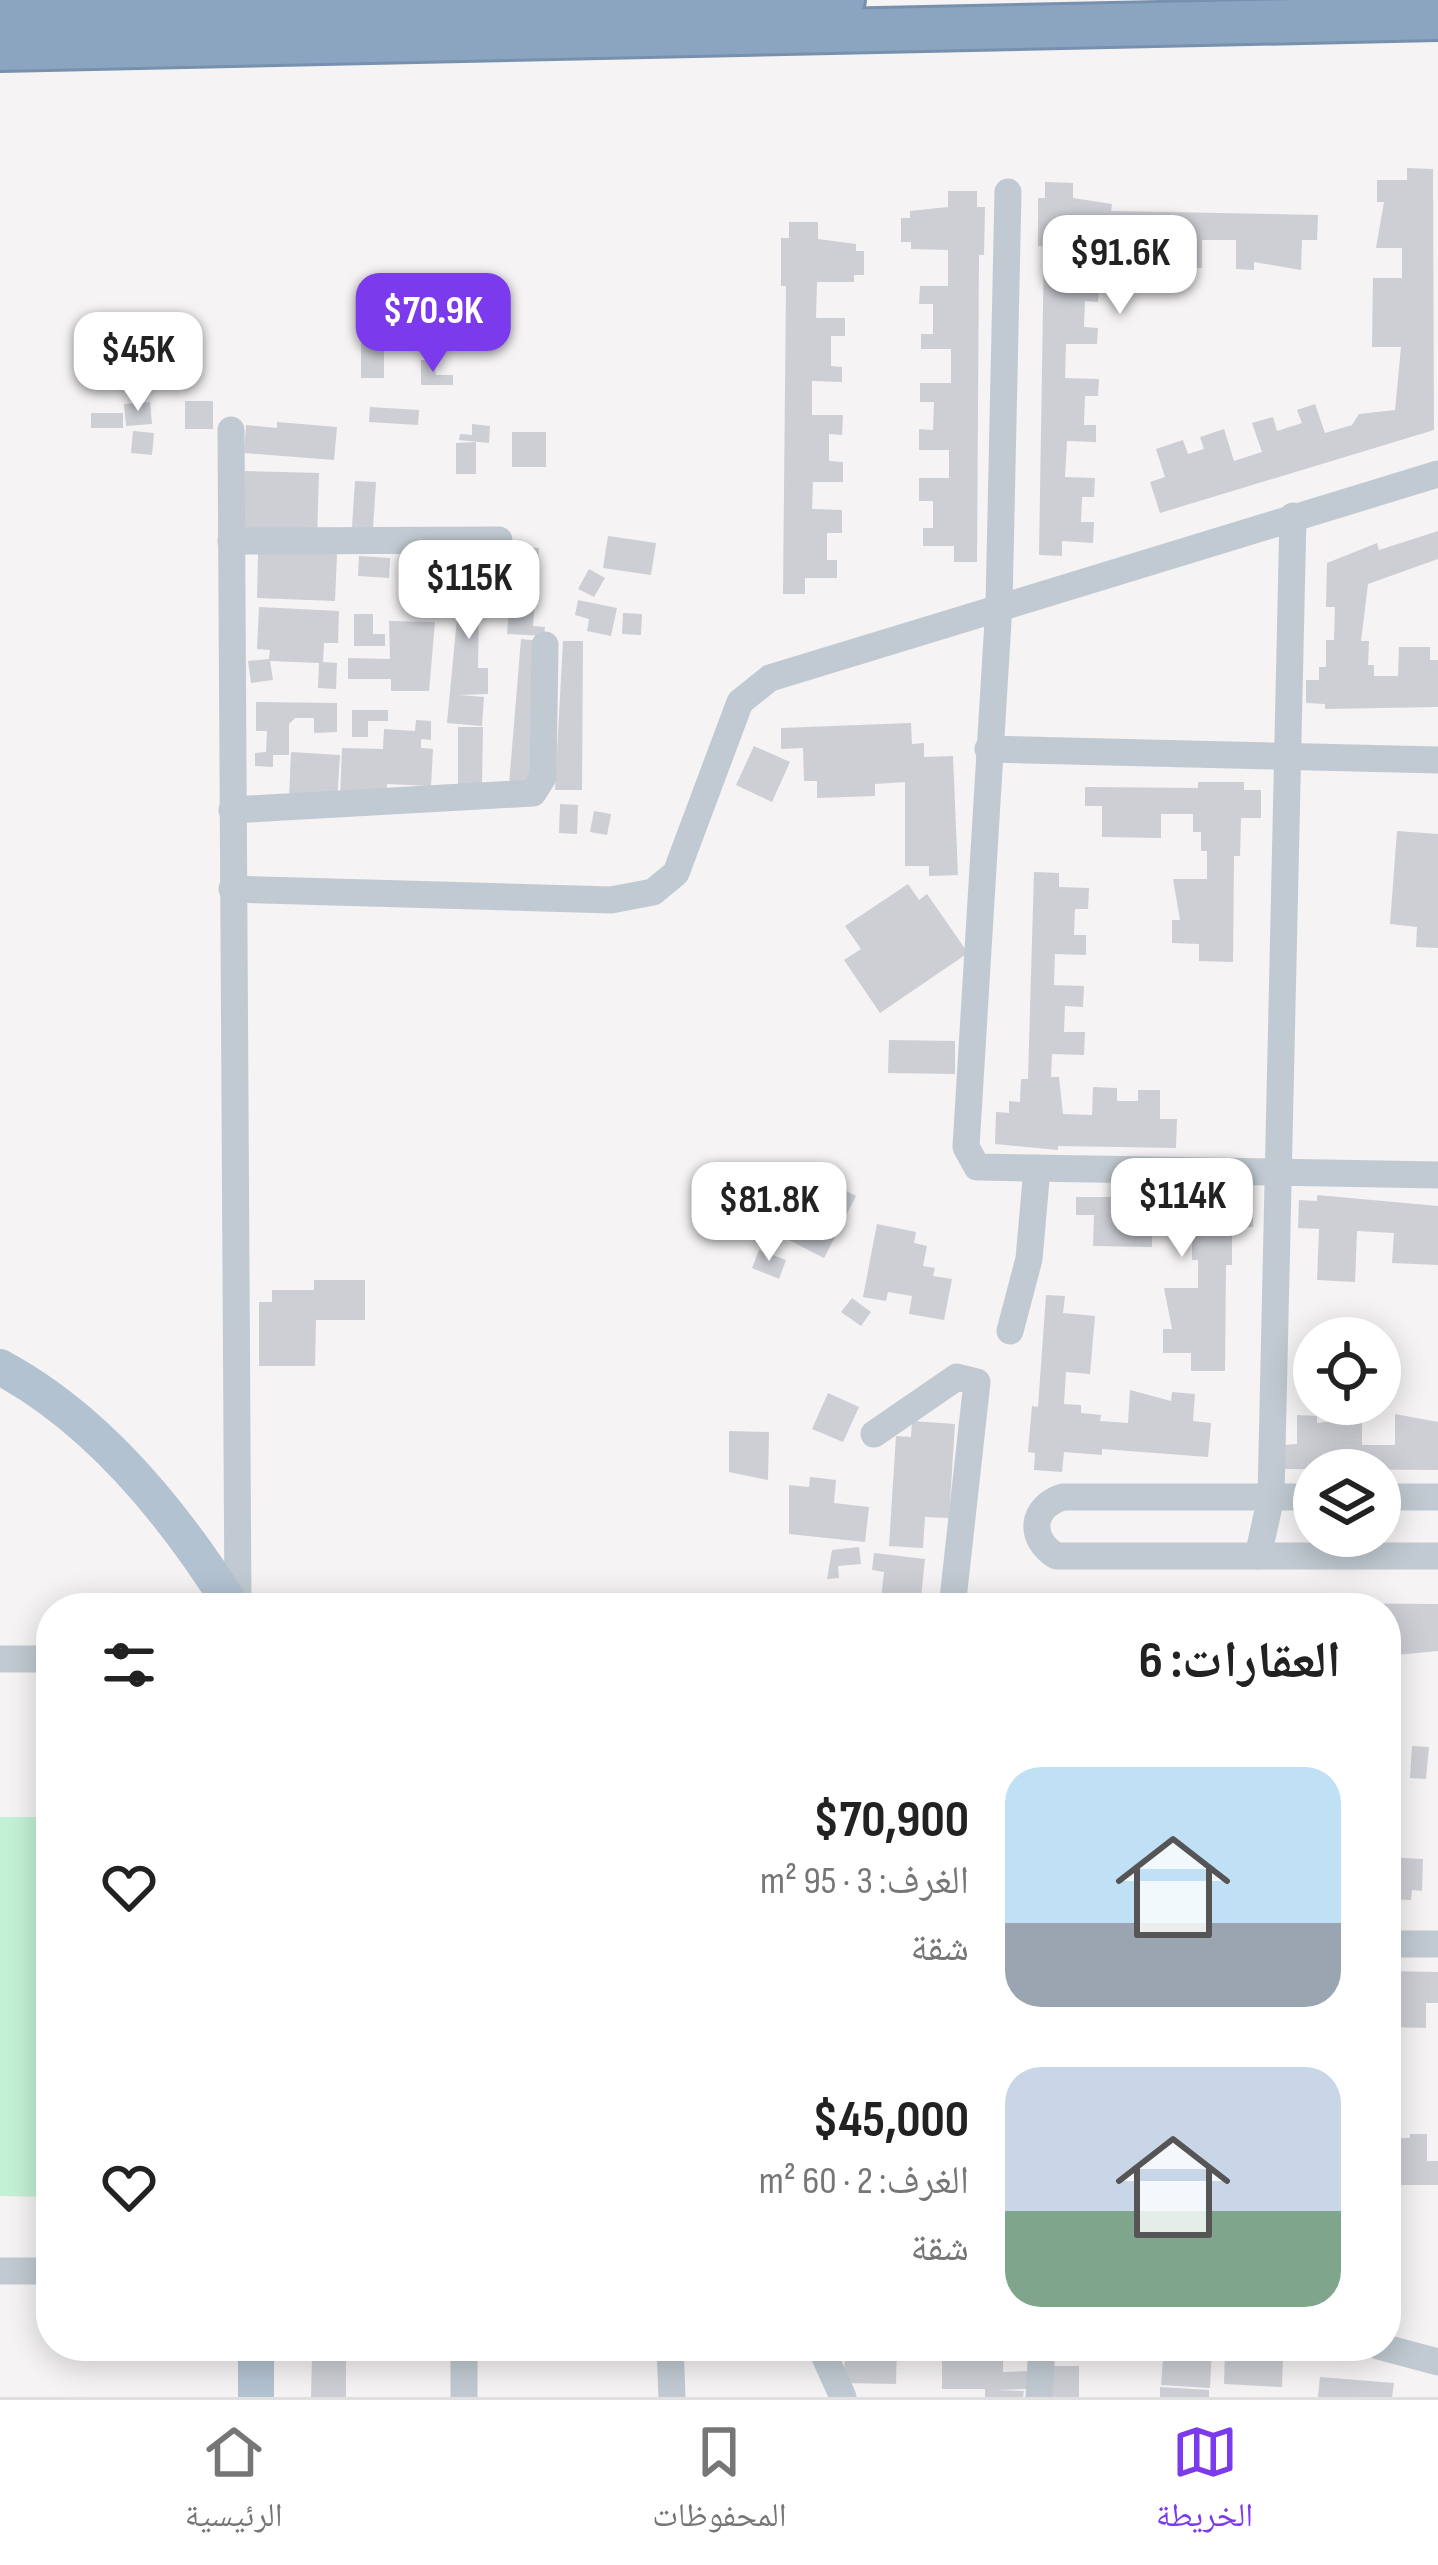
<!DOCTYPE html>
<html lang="ar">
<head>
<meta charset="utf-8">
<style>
	:root { --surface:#fff; --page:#f6f6f6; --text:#222; --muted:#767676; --line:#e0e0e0; --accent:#7c3aed }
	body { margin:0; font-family:"Sofia Sans Condensed","Noto Naskh Arabic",sans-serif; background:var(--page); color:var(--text); direction:rtl; height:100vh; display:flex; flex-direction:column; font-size:45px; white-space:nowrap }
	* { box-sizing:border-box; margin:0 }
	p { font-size:39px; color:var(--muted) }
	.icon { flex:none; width:66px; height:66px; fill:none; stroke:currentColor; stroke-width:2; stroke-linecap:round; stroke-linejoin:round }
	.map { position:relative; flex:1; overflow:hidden; direction:ltr }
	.side { position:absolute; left:36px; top:1593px; width:1365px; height:768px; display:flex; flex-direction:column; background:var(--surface); border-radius:48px; box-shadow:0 6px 30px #0003; direction:rtl }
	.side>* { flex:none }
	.tools { position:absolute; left:1293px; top:1317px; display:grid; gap:24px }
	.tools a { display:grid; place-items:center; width:108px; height:108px; border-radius:50%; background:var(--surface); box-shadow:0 6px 30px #0003; font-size:60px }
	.price { position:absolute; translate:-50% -102px; padding:0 27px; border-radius:24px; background:#fff; color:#222; font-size:39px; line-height:78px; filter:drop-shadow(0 3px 6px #0008) }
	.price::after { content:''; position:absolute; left:50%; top:72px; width:36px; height:27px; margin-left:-18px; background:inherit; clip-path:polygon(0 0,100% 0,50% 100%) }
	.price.current { background:var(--accent); color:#fff }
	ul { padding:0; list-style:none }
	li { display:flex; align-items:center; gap:36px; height:300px; padding:0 60px }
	li span { display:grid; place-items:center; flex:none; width:336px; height:240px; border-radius:36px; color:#555 }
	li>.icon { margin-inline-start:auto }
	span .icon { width:144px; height:144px; fill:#fffc; stroke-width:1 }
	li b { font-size:51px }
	h2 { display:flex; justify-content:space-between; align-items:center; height:144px; padding:0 60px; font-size:51px }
	.tabs { display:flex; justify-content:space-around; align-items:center; height:168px; border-top:3px solid var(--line); background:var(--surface); font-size:33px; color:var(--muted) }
	.tabs a { display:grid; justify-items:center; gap:6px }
	.tabs .current { color:var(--accent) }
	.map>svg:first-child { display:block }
	.green { fill:#c3f1d5 }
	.building { fill:#cdcfd5 }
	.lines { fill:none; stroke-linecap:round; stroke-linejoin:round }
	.highway-casing { stroke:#7690ad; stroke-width:48 }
	.minor { stroke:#c1cad2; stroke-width:27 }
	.major { stroke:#b3c2d1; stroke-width:36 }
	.highway { stroke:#8ba5c1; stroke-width:42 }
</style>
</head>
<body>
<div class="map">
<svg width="1438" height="2397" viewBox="0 0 1438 2397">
	<rect width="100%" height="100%" fill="#f5f3f3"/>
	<path class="green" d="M 0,1817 L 51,1817 L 51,2197 L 0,2196 Z"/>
	<g class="building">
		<path d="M 1407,168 L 1433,169 L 1434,430 L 1160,513 L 1150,482 L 1165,477 L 1156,449 L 1183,440 L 1188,454 L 1204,449 L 1200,437 L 1224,429 L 1234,461 L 1262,452 L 1252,423 L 1273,417 L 1277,431 L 1302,423 L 1297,410 L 1315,404 L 1325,433 L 1352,425 L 1359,414 L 1395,410 L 1401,347 L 1372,347 L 1373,278 L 1402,278 L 1402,248 L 1376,248 L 1384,202 L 1377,202 L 1377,180 L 1407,180 Z"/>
		<path d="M 1045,182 L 1073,183 L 1073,198 L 1112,204 L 1111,211 L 1318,215 L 1317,240 L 1302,240 L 1301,270 L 1254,262 L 1254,270 L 1236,269 L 1236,240 L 1202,240 L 1202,268 L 1137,267 L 1138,237 L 1068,242 L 1067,281 L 1099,282 L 1098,302 L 1085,301 L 1084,327 L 1098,328 L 1097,344 L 1066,344 L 1065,378 L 1099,379 L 1098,396 L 1085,396 L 1084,425 L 1096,425 L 1096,442 L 1067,441 L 1065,477 L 1095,478 L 1094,497 L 1082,497 L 1081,522 L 1094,522 L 1093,543 L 1062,541 L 1062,556 L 1039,555 L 1044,246 L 1038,246 L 1038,198 L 1045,198 Z"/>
		<path d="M 948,191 L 977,191 L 977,207 L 985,207 L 984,255 L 979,255 L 977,562 L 954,562 L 954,546 L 923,546 L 923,528 L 933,528 L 933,501 L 919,501 L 919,478 L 949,478 L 949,450 L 919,450 L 919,429 L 933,430 L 934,402 L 920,402 L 920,383 L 951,383 L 951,349 L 921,349 L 921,334 L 933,334 L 933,304 L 919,304 L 920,286 L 948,286 L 948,250 L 911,249 L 911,242 L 901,242 L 901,218 L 910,218 L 910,211 L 948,207 Z"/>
		<path d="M 789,222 L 818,222 L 818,239 L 856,244 L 856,251 L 864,251 L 864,275 L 854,275 L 854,282 L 817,282 L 816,318 L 845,318 L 845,336 L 831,336 L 831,366 L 842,367 L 842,382 L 812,381 L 812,415 L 843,415 L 842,435 L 829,434 L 829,461 L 843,462 L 843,482 L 813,482 L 812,509 L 842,510 L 842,533 L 827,533 L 827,560 L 837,560 L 837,578 L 805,578 L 805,594 L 783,594 L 786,286 L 781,286 L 781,238 L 789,238 Z"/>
		<path d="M 384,342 L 384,378 L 361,378 L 361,343 Z"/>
		<path d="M 421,360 L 435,360 L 436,375 L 453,375 L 453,385 L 421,385 Z"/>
		<rect x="185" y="401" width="28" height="28"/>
		<path d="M 150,402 L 152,424 L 126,426 L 124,404 Z"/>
		<path d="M 370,407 L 419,410 L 418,425 L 369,422 Z"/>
		<rect x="91" y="413" width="32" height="15"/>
		<path d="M 277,422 L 337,427 L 334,460 L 244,453 L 246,425 L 277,428 Z"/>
		<path d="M 472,424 L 490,426 L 489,443 L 459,440 L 460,434 L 472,435 Z"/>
		<path d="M 133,431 L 154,433 L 152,455 L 131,453 Z"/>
		<rect x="512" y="432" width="34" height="35"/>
		<path d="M 476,442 L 476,474 L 456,474 L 456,443 Z"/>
		<path d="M 244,471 L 319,473 L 317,539 L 242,537 Z"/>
		<path d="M 355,481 L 376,482 L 373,528 L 352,527 Z"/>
		<path d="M 1438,531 L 1438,559 L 1368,584 L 1361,641 L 1369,641 L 1368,665 L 1374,665 L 1374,676 L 1398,676 L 1399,647 L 1430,647 L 1430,660 L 1438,660 L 1438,707 L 1325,709 L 1325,704 L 1306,703 L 1306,680 L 1319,680 L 1319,667 L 1326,667 L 1326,640 L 1334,640 L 1335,607 L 1326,607 L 1327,563 L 1377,543 L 1379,550 Z"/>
		<path d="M 608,536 L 656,543 L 651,575 L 603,568 Z"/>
		<path d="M 464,545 L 488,545 L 486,607 L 479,606 L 478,668 L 488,668 L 488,694 L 459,695 L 484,697 L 482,726 L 447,723 Z"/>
		<path d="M 514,546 L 539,548 L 533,626 L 545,627 L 544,636 L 507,634 Z"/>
		<path d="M 313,553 L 337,554 L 335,601 L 257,598 L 258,554 Z"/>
		<path d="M 359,556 L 390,558 L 389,578 L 358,576 Z"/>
		<path d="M 416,558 L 439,560 L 436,596 L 413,593 Z"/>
		<path d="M 589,569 L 605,578 L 594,597 L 578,589 Z"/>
		<path d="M 578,600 L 617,608 L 611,636 L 587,631 L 589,619 L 575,615 Z"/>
		<path d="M 259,607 L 339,611 L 338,643 L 324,643 L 323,662 L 337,663 L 336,689 L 318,688 L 319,663 L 270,661 L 273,680 L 251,683 L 248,661 L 269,659 L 270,650 L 257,649 Z"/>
		<path d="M 623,613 L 642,614 L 641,635 L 622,634 Z"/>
		<path d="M 354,614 L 373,614 L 373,634 L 385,634 L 385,646 L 354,646 Z"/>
		<path d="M 389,621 L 435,622 L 429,691 L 391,691 L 391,679 L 348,679 L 348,658 L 390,659 Z"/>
		<path d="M 521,639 L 540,641 L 529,787 L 509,785 Z"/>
		<path d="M 563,641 L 583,641 L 582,790 L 555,790 Z"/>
		<path d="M 256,702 L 337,703 L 337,732 L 314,733 L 314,718 L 295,718 L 289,724 L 289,755 L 273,755 L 273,767 L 255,766 L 255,753 L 266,752 L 267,731 L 256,731 Z"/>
		<path d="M 352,710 L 388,710 L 388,721 L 368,721 L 368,737 L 352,737 Z"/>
		<path d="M 416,720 L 431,721 L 431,740 L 421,739 L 421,748 L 433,749 L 431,786 L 387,784 L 386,803 L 340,800 L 342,748 L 383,749 L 384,729 L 415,731 Z"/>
		<path d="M 911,723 L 912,744 L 924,743 L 924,757 L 953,756 L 958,875 L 929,876 L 929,866 L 905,866 L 905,782 L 875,784 L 875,796 L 817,798 L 817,781 L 804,781 L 803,748 L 781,749 L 781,728 Z"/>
		<path d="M 458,727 L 483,727 L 482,786 L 458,785 Z"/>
		<path d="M 754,746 L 790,762 L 772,802 L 736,785 Z"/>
		<path d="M 291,752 L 340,755 L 337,801 L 289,799 Z"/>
		<path d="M 1198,782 L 1244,782 L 1244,790 L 1261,790 L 1261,818 L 1241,818 L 1240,856 L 1234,856 L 1233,962 L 1199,961 L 1199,944 L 1172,943 L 1172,920 L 1180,920 L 1173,879 L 1207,879 L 1207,851 L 1201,851 L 1201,832 L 1193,832 L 1193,814 L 1161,814 L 1161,838 L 1102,837 L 1102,806 L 1085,806 L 1085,787 L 1198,788 Z"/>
		<path d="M 560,804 L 578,805 L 577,834 L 559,833 Z"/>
		<path d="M 594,811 L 611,814 L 607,835 L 590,832 Z"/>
		<path d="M 1397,831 L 1438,834 L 1438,948 L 1416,947 L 1417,927 L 1390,924 Z"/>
		<path d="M 1034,872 L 1059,873 L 1059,887 L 1089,888 L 1088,909 L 1075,909 L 1074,935 L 1086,935 L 1086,955 L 1055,954 L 1054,985 L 1084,986 L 1083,1007 L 1065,1006 L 1064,1032 L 1085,1032 L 1084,1055 L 1052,1054 L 1051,1077 L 1059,1077 L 1063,1114 L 1092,1115 L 1093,1087 L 1117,1088 L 1117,1101 L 1138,1101 L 1138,1090 L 1160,1090 L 1160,1119 L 1177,1119 L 1176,1148 L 1058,1146 L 1058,1150 L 995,1144 L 996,1112 L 1009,1113 L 1009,1101 L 1020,1102 L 1021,1079 L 1028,1079 Z"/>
		<path d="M 908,884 L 919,900 L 927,894 L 968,953 L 880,1013 L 844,960 L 861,949 L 845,926 Z"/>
		<path d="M 889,1040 L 955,1041 L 955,1074 L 888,1073 Z"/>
		<path d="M 821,1178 L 856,1196 L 824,1258 L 789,1240 Z"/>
		<path d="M 1189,1191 L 1236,1192 L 1235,1199 L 1253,1199 L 1253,1227 L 1232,1227 L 1232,1265 L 1226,1265 L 1225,1371 L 1191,1371 L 1191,1353 L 1163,1353 L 1163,1329 L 1172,1329 L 1164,1288 L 1198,1288 L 1198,1260 L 1192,1260 L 1192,1241 L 1184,1241 L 1184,1223 L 1152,1223 L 1152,1247 L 1093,1246 L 1094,1215 L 1076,1215 L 1076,1197 L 1189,1197 Z"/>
		<path d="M 1317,1195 L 1438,1206 L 1438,1265 L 1392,1263 L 1394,1233 L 1357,1231 L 1355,1282 L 1317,1280 L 1319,1229 L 1298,1228 L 1299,1200 L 1317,1201 Z"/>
		<path d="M 877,1224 L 916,1232 L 914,1243 L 927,1246 L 923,1266 L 935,1268 L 933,1276 L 952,1279 L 944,1320 L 909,1314 L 912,1296 L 888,1292 L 886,1301 L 863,1297 Z"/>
		<path d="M 759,1250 L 786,1260 L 779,1279 L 752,1268 Z"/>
		<path d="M 314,1280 L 365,1280 L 365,1320 L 316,1320 L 315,1366 L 259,1366 L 259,1302 L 272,1302 L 272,1290 L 314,1290 Z"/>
		<path d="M 1046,1295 L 1065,1296 L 1063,1313 L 1095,1316 L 1090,1374 L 1066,1372 L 1064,1404 L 1081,1405 L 1081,1413 L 1101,1415 L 1100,1421 L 1128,1423 L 1130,1390 L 1171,1401 L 1172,1392 L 1195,1394 L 1193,1421 L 1211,1423 L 1208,1457 L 1102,1449 L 1102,1455 L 1064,1452 L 1062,1472 L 1034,1470 L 1035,1453 L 1028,1452 L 1032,1406 L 1038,1407 Z"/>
		<path d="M 852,1298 L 871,1312 L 861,1326 L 841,1312 Z"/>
		<path d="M 828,1393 L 859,1407 L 843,1442 L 812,1429 Z"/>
		<path d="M 1395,1414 L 1438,1422 L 1438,1470 L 1282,1469 L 1283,1445 L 1297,1444 L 1297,1415 L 1317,1416 L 1317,1423 L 1362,1418 L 1362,1445 L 1395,1445 Z"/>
		<path d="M 912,1421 L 955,1424 L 949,1518 L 925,1517 L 923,1548 L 889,1546 L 896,1436 L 911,1437 Z"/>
		<path d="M 729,1431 L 769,1432 L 768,1480 L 729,1472 Z"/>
		<path d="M 810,1477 L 836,1480 L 834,1503 L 869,1507 L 865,1542 L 789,1534 L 789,1485 L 809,1487 Z"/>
		<path d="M 859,1547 L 861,1564 L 838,1566 L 839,1578 L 827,1579 L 832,1550 Z"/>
		<path d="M 874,1553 L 925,1559 L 920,1608 L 880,1608 L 884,1572 L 872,1570 Z"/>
		<path d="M 1280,1603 L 1438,1604 L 1438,1651 L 1396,1655 L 1396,1628 L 1386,1628 L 1386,1608 L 1280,1608 Z"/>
		<path d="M 1412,1746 L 1429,1747 L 1426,1779 L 1410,1778 Z"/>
		<path d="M 1386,1857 L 1423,1859 L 1422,1891 L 1412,1890 L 1411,1900 L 1386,1899 Z"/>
		<path d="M 1386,1971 L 1438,1972 L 1438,2003 L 1426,2003 L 1426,2028 L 1386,2027 Z"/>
		<path d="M 1410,2134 L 1427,2134 L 1427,2161 L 1438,2161 L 1438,2185 L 1386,2185 L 1386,2138 L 1410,2138 Z"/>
		<path d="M 45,2211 L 51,2211 L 51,2248 L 38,2247 L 38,2220 L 45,2220 Z"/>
		<path d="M 845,2346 L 897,2346 L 896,2384 L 844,2383 Z"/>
		<path d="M 942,2346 L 1003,2346 L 1003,2372 L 1027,2371 L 1027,2389 L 996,2390 L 1024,2391 L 1023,2397 L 985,2397 L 985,2389 L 942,2389 Z"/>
		<path d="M 1164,2346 L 1212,2346 L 1210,2388 L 1161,2385 Z"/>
		<path d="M 1225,2355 L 1283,2358 L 1282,2387 L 1224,2384 Z"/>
		<path d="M 312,2356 L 346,2356 L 346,2397 L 311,2397 Z"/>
		<path d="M 1044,2366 L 1079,2366 L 1079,2397 L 1043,2397 Z"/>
		<path d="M 1320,2377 L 1394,2383 L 1392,2397 L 1318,2397 Z"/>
		<path d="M 1160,2387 L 1209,2390 L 1209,2397 L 1160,2397 Z"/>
	</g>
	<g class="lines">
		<defs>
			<g id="highway">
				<path d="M 0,17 L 843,0"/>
				<path d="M 0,49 L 1438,18"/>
			</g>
		</defs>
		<use href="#highway" class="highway-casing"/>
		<g class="minor">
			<path d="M 1008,192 L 999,605 L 966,1147 L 977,1167 L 1438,1175"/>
			<path d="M 231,430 L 238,1608"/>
			<path d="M 231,541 L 499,540"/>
			<path d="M 988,749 L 1438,760"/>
			<path d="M 232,810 L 533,793 L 543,777 L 545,645"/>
			<path d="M 232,889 L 611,900 L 653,892 L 676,873 L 740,702 L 770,678 L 1438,474"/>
			<path d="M 1010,1331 L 1029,1259 L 1037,1168"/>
			<path d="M 874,1434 L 957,1377 L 977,1382 L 952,1608"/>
			<path d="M 1314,1497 L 1063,1497 C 1031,1507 1028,1538 1056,1556 L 1438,1556"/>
			<path d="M 1380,1497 L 1438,1497"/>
			<path d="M 1258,1556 L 1271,1497 L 1293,516"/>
			<path d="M 0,1659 L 51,1659"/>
			<path d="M 1386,1944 L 1438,1944"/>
			<path d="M 0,2271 L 51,2271"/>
			<path d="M 464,2346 L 464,2397"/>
			<path d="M 670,2346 L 672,2397"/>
			<path d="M 820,2346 L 843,2397"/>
			<path d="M 1378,2346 L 1438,2362"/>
			<path d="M 1039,2397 L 1042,2346"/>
		</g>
		<g class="major">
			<path d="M 0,1367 C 97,1419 175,1515 233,1608"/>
			<path d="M 256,2346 L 256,2397"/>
		</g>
		<use href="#highway" class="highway"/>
	</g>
</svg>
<div class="tools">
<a><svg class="icon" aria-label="locate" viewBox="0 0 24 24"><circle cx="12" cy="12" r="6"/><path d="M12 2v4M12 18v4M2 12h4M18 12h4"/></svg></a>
<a><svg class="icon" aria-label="layers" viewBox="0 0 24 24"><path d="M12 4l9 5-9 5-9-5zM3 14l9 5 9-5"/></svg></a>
</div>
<b class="price" style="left:1120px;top:317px">$91.6K</b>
<b class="price current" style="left:433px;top:375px">$70.9K</b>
<b class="price" style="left:138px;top:414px">$45K</b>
<b class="price" style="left:469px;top:642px">$115K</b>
<b class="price" style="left:1182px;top:1260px">$114K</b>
<b class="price" style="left:769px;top:1264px">$81.8K</b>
<section class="side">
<h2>العقارات: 6<svg class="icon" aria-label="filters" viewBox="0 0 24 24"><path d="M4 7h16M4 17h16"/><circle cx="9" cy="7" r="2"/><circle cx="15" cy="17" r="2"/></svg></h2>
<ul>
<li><span style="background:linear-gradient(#bfe0f5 65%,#9aa5b1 0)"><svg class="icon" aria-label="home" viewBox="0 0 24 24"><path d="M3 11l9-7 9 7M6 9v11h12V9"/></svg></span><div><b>$70,900</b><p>الغرف: 3 · 95 m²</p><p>شقة</p></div><svg class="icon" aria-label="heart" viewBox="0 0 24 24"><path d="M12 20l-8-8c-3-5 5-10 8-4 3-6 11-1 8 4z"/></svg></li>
<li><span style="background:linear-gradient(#c9d6e8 60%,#7fa58c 0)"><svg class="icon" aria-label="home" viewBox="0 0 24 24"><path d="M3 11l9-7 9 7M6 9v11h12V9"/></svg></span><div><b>$45,000</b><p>الغرف: 2 · 60 m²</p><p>شقة</p></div><svg class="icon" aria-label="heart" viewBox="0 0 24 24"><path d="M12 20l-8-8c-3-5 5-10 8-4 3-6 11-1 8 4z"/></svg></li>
</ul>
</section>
</div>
<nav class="tabs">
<a class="current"><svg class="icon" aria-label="map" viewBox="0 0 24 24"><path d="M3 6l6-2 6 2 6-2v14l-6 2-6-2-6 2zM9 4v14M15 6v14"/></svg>الخريطة</a>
<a><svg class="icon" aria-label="saved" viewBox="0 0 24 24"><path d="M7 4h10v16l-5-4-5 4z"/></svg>المحفوظات</a>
<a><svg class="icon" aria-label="home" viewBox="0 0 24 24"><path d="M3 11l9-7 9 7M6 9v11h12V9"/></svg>الرئيسية</a>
</nav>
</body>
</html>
